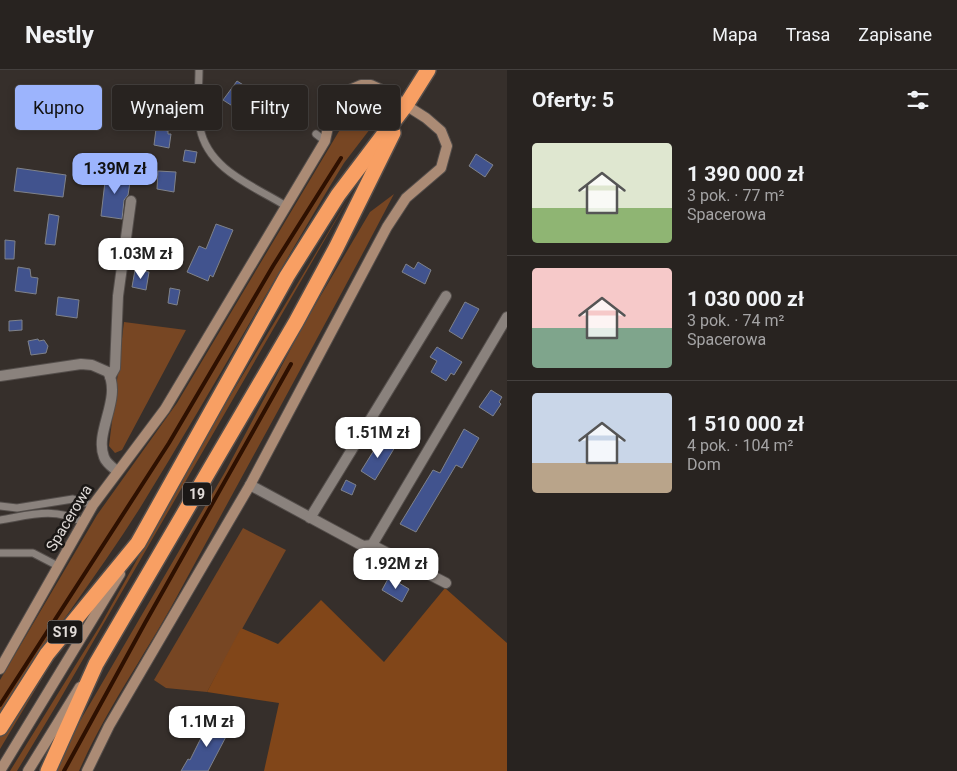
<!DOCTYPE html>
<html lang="pl">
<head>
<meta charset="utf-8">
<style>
	:root { --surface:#282320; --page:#302b29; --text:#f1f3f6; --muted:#a5a4a5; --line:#44403e; --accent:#9cb4fd }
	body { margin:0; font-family:Roboto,sans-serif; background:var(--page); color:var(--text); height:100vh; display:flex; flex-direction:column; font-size:19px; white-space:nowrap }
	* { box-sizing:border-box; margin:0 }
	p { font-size:16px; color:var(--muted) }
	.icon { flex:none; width:28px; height:28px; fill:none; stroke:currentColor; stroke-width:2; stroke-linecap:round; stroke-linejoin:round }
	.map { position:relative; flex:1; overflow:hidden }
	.panel { display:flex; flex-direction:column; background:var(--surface); width:450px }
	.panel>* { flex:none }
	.top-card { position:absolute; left:15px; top:15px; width:416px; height:45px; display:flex; gap:10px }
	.price { position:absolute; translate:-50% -42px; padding:0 11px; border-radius:10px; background:#fff; color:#222; font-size:16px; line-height:32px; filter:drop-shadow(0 1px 2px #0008) }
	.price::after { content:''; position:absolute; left:50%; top:30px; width:15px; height:11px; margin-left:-8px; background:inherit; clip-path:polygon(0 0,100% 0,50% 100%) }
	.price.on { background:var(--accent); color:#111 }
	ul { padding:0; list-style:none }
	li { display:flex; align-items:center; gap:15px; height:125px; padding:0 25px }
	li+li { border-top:1px solid var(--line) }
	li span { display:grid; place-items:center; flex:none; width:140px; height:100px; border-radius:5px; color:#555 }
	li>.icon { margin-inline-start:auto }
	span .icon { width:60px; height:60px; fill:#fffc; stroke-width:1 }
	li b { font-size:21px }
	h2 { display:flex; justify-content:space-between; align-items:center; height:60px; padding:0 25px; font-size:21px }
	.chip { padding:0 18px; border-radius:5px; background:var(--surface); box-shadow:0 2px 8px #0003,0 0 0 1px var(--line); font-size:18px; line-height:45px }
	.chip.on { background:var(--accent); color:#111 }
	header { display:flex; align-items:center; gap:30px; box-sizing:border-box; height:70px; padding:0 25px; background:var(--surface); border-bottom:1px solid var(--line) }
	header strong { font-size:24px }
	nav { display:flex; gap:28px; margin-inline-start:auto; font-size:18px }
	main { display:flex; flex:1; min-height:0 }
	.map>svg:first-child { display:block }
	.green { fill:#774623 }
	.forest { fill:#814619 }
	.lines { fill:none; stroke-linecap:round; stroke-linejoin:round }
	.stream { stroke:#2e1000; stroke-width:4 }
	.building { fill:#41538e; stroke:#7f828a }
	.lane-casing { stroke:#544e4b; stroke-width:9 }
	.street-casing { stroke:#544e4b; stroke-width:12 }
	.secondary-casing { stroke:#544e4b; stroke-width:12 }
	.highway-casing { stroke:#544e4b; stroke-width:18 }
	.lane { stroke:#8a827d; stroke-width:7 }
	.street { stroke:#8a827d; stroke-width:10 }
	.secondary { stroke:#ab8b75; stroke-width:10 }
	.highway { stroke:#f89f63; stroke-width:15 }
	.labels { text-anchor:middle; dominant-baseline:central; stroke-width:5; stroke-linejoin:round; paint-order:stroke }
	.shield { fill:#1b1816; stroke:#a6a19e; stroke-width:1 }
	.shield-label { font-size:14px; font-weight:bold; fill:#e1dcd9 }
	.street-label { font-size:15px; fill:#e1dcd9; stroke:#1b1816 }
</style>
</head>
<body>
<header>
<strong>Nestly</strong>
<nav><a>Mapa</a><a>Trasa</a><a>Zapisane</a></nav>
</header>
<main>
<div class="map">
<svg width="507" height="701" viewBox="0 0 507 701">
	<rect width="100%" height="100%" fill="#362f2b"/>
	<g class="green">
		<path d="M 364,25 C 373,26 380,30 383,39 L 380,46 L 344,93 L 330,116 C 266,223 205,332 140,438 C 96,508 44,573 0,644 L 0,610 L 97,445 L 177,333 L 360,26 Z"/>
		<path d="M 394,124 C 325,256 253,386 182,517 C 149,580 108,635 79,701 L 56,701 L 80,651 L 225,402 L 304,254 L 370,142 Z"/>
		<path d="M 350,126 L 59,631 L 17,701 L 10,701 L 101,554 L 202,373 Z"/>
		<path d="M 124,252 L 186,260 L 122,380 L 115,383 L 109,376 Z"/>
		<path d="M 243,458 L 286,480 L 207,622 L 166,618 L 154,610 Z"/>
		<path d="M 63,573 L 0,679 L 0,667 Z"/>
	</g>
	<path class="forest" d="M 445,518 L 507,573 L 507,701 L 264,701 L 279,633 L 207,622 L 241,558 L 278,574 L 321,530 L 384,592 Z"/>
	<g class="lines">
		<g class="stream">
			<path d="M 0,635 L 169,373 L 273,196 L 341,88"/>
			<path d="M 64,701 L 145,553 L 291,294"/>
		</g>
	</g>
	<g class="building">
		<path d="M 237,11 L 245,16 L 242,22 L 246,24 L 239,35 L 236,33 L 234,37 L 223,30 Z"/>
		<path d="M 156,59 L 168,61 L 168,64 L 171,64 L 169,78 L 154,75 Z"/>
		<path d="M 185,80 L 197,82 L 195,93 L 183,91 Z"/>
		<path d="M 476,84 L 493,95 L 485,107 L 469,96 Z"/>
		<path d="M 17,98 L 66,105 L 63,127 L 14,121 Z"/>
		<path d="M 158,101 L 176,102 L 174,122 L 157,119 Z"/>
		<path d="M 106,103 L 131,106 L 128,125 L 124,130 L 122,149 L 101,146 Z"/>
		<path d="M 49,144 L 59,146 L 55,175 L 45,174 Z"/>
		<path d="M 216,154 L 233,160 L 213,207 L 210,205 L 208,211 L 187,202 L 199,176 L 206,179 Z"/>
		<path d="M 5,170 L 15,171 L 14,189 L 5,189 Z"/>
		<path d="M 418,192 L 431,200 L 425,214 L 402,202 L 406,194 L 414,199 Z"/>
		<path d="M 18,197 L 30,199 L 31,207 L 38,208 L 36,224 L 15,221 Z"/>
		<path d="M 135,200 L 149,202 L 146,220 L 132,217 Z"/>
		<path d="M 170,218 L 180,220 L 177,235 L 168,233 Z"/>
		<path d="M 58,227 L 79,230 L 77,248 L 56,245 Z"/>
		<path d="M 465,232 L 479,239 L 462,269 L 449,261 Z"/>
		<path d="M 22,250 L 22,260 L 9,261 L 9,251 Z"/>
		<path d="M 38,269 L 39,271 L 44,270 L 48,276 L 46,283 L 31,285 L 28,271 Z"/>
		<path d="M 437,277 L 462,292 L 454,305 L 451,303 L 446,311 L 431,302 L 437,291 L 430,287 Z"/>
		<path d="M 491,320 L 502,327 L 499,332 L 501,334 L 493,346 L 479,337 Z"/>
		<path d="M 464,359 L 479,368 L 462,398 L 456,395 L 416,462 L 400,454 L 433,400 L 440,403 Z"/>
		<path d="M 381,369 L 395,377 L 375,410 L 361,401 Z"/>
		<path d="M 346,410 L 356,415 L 352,425 L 341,420 Z"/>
		<path d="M 389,507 L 409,519 L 402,532 L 382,520 Z"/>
		<path d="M 211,648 L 230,659 L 208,701 L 181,701 L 188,689 L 190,690 Z"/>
	</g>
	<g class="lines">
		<defs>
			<g id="lane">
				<path d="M 199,0 C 199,19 196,40 200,58 C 208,100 254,116 286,136"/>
				<path d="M 316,64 L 325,71"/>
				<path d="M 0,436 L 17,438 L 73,429 L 93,435"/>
				<path d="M 0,450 C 31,445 53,437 83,452"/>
				<path d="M 0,483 L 33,483 L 58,496"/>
			</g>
			<g id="street">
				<path d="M 0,306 L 81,294 L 92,295 L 108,302 C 122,329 94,362 104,387 C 106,393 112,397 117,401"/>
				<path d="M 110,307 L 115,298 L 118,226 L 131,131"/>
				<path d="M 250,415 L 363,476 L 372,475 L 446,513"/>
				<path d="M 310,448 L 446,226"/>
				<path d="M 372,475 L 507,247"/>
			</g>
			<g id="secondary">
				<path d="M 0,599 L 93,435 L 165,339 L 325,71 L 330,48 L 338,31 L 347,21 L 361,15 L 371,15 L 382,20 L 426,48 L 441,61 L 447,76 L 441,98 L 406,128 L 387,157 L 250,415 L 109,656 L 87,701"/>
				<path d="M 0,701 L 120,504"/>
				<path d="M 28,701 L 80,617"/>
			</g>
			<g id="highway">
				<path d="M 0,658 L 47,584 L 138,473 L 287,206 L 338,125 L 406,35 L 428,0"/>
				<path d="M 48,701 L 96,594 L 296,252 L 336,178 L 393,63"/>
			</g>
		</defs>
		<use href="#lane" class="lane-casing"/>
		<use href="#street" class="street-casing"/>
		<use href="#secondary" class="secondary-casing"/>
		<use href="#highway" class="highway-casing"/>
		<use href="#lane" class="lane"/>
		<use href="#street" class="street"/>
		<use href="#secondary" class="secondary"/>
		<use href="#highway" class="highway"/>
	</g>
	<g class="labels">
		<g class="shield">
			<rect x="183" y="412.5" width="28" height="23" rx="4"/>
			<rect x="47.5" y="550.5" width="35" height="23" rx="4"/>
		</g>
		<g class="shield-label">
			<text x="197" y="424">19</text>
			<text x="65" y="562">S19</text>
		</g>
		<g class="street-label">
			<text transform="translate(69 448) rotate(-59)">Spacerowa</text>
		</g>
	</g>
</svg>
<b class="price on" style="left:115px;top:125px">1.39M zł</b>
<b class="price" style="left:141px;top:210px">1.03M zł</b>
<b class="price" style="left:378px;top:389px">1.51M zł</b>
<b class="price" style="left:396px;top:520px">1.92M zł</b>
<b class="price" style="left:207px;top:678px">1.1M zł</b>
<div class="top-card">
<a class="chip on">Kupno</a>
<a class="chip">Wynajem</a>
<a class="chip">Filtry</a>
<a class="chip">Nowe</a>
</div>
</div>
<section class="panel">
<h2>Oferty: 5<svg class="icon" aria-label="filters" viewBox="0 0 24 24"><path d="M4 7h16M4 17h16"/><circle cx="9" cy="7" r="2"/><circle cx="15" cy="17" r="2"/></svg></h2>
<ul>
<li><span style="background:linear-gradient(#dfe7d0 65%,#8fb573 0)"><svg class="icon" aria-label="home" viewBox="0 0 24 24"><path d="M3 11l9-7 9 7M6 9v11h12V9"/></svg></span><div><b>1 390 000 zł</b><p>3 pok. · 77 m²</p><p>Spacerowa</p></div></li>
<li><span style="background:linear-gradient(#f6c9c9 60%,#7fa58c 0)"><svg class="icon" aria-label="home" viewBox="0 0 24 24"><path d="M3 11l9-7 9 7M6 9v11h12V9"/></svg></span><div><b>1 030 000 zł</b><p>3 pok. · 74 m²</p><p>Spacerowa</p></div></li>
<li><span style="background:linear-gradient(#c9d6e8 70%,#b9a48a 0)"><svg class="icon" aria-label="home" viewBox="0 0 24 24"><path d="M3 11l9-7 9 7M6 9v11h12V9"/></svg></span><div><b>1 510 000 zł</b><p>4 pok. · 104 m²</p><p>Dom</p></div></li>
</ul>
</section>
</main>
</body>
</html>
